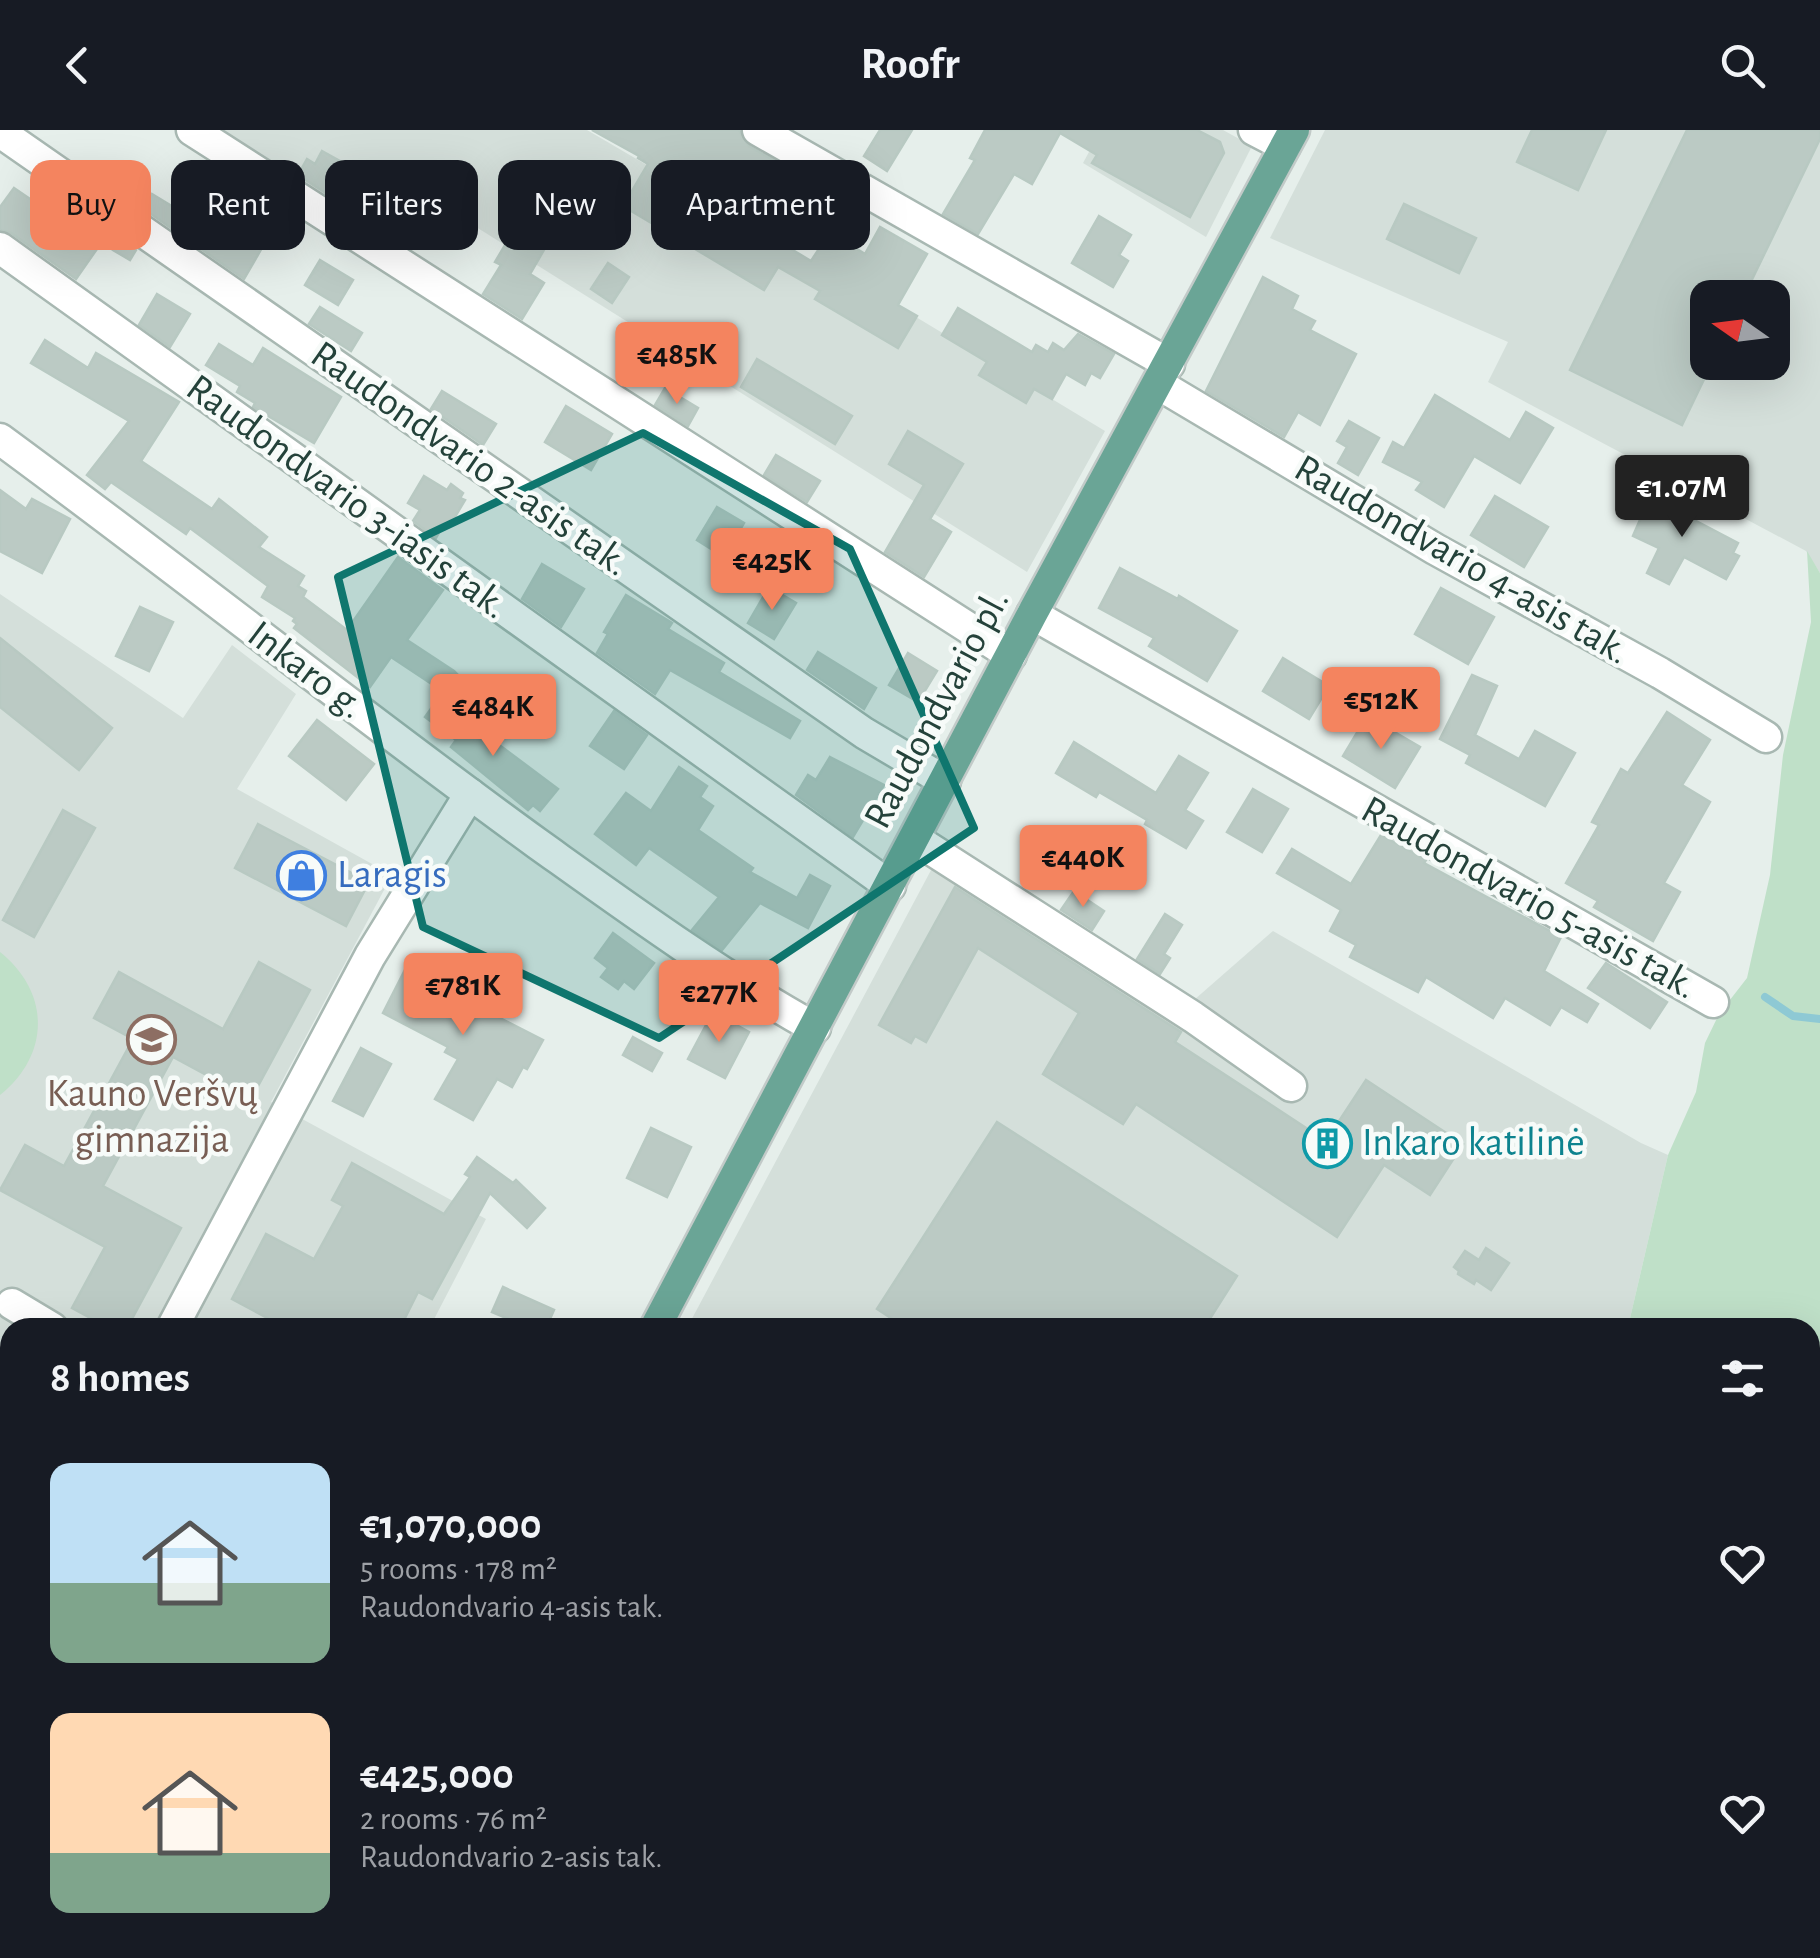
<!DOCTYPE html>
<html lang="en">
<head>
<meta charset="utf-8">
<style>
	:root { --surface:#171b24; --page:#242831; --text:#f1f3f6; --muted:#9ea1a6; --accent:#f4845f }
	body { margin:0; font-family:"Alegreya Sans",sans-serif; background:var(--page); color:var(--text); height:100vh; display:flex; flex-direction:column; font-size:38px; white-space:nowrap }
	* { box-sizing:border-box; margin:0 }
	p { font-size:32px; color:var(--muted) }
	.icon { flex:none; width:55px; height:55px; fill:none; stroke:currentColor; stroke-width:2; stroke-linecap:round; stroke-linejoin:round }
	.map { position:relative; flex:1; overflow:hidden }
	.sheet { position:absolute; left:0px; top:1188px; width:1820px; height:642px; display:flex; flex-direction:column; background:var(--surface); border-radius:30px 30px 0 0; box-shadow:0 10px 40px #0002 }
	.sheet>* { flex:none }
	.top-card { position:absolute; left:30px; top:30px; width:1000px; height:90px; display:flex; gap:20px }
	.needle { width:65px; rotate:284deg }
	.fabs { position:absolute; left:1690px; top:150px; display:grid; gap:20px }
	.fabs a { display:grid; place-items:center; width:100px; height:100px; border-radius:20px; background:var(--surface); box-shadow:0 10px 40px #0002; font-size:50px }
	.price { position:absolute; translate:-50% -85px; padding:0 22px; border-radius:10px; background:var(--accent); color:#111; font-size:32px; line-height:65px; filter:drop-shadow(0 2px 5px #0008) }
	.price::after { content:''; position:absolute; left:50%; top:60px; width:30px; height:22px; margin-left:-15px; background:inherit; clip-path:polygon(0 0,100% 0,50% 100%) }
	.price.on { background:#222; color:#fff }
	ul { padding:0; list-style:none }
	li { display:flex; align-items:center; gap:30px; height:250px; padding:0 50px }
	li span { display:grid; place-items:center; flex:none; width:280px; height:200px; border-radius:20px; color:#555 }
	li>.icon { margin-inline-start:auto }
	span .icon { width:120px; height:120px; fill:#fffc; stroke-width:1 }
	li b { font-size:42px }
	h2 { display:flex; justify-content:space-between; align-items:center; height:120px; padding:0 50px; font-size:42px }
	.tag { padding:0 35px; border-radius:20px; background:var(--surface); box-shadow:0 10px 40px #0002; font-size:35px; line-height:90px }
	.tag.on { background:var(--accent); color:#111 }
	header { display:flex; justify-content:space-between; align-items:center; height:130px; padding:0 50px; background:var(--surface); font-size:45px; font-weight:700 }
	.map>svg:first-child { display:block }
	.built { fill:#d4dfda; fill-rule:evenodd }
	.green { fill:#bfe0c8 }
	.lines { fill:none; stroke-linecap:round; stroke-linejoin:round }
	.stream { stroke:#8ec9d4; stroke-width:8 }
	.building { fill:#bbcac4; stroke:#b8c9c2; stroke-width:2.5 }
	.minor-casing { stroke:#a8b8b2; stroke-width:35 }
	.major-casing { stroke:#c2cac8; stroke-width:35 }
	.minor { stroke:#fff; stroke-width:30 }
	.major { stroke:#6aa596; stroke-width:30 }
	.marked { fill:#0f766e; fill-opacity:0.2; stroke:#0f766e; stroke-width:8; stroke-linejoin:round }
	.labels { text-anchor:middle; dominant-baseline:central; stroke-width:9; stroke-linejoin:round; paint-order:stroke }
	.street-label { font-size:40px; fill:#24423a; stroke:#f7fbf9 }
	.shop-label { font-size:40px; fill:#366cbe; stroke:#f7fbf9; text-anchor:start }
	.education-label { font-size:40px; fill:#785e54; stroke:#f7fbf9 }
	.culture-label { font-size:40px; fill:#0d838f; stroke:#f7fbf9; text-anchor:start }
</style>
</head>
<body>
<header><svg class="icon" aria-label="back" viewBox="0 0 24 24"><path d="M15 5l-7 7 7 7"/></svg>Roofr<svg class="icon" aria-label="search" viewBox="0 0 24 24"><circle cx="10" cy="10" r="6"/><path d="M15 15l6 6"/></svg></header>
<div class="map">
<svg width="1820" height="1828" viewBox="0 0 1820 1828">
	<rect width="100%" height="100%" fill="#e6efeb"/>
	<g class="built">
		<path d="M 202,0 L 587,0 L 829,142 L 833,137 L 1105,301 L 1027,442 L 374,33 L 340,88 Z"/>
		<path d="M 1101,0 L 1223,0 L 1252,16 L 1206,107 L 1083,33 Z"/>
		<path d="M 1325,0 L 1820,0 L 1820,443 L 1806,421 L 1488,252 L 1508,212 L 1270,108 ZM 1708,168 L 1772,168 L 1772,232 L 1708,232 Z"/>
		<path d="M 0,464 L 183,588 L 232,515 L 296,564 L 237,659 L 392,745 L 271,972 L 486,1089 L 430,1197 L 10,1198 L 10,1820 L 287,1820 L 283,1828 L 0,1828 Z"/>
		<path d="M 946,712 L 1178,884 L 1273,801 L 1641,1013 L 1668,1025 L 1628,1197 L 687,1198 Z"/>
		<path d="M 354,1820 L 1491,1820 L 1489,1828 L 350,1828 Z"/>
	</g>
	<g class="green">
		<path d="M 1807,421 L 1820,443 L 1820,1828 L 1489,1828 L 1491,1820 L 1810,1820 L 1810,1198 L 1628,1197 L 1668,1025 L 1696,962 L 1705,913 L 1719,884 L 1747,848 L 1770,745 L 1783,625 L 1811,492 Z"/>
		<path d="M 0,822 C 51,863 50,925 0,965 Z"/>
	</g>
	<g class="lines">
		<path class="stream" d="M 1765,867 L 1793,886 L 1820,889"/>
	</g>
	<g class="building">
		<path d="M 592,0 L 739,0 L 749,16 L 839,68 L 825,90 L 775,60 L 754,97 L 811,131 L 830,102 L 865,124 L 880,97 L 927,124 L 898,175 L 917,186 L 898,218 L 815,169 L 820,161 L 778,137 L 764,160 L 623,76 L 648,34 L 638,28 L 639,26 Z"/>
		<path d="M 880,0 L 912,0 L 887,41 L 864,26 Z"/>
		<path d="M 985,0 L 1197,0 L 1220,12 L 1224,23 L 1190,87 L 1092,33 L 1097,25 L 1060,3 L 1032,54 L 1014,44 L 978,104 L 943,84 L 975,30 L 970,28 Z"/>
		<path d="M 1532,0 L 1606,0 L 1578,60 L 1517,32 Z"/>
		<path d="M 1687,0 L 1820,0 L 1820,9 L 1743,168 L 1708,168 L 1708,241 L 1682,295 L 1570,240 Z"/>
		<path d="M 322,21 L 367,46 L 374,34 L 391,45 L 369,79 L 406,103 L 401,112 L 298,45 L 307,29 L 315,34 Z"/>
		<path d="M 14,58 L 99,116 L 76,149 L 11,103 L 0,100 L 0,77 Z"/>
		<path d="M 152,64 L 198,92 L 203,85 L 263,116 L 244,149 L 144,79 Z"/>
		<path d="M 1404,74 L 1476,108 L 1459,143 L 1387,109 Z"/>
		<path d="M 1099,86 L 1131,105 L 1119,125 L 1128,131 L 1113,157 L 1072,133 Z"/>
		<path d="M 521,88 L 552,106 L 530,144 L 544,153 L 522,189 L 483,164 L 501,135 L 495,132 Z"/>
		<path d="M 120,108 L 136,120 L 130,130 L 113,120 Z"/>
		<path d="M 320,130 L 353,150 L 338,175 L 305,155 Z"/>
		<path d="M 608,133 L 629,147 L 612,173 L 591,159 Z"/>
		<path d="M 1263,147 L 1298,166 L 1292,179 L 1315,191 L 1310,200 L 1356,224 L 1320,295 L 1298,282 L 1284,307 L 1206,261 Z"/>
		<path d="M 157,164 L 190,184 L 170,217 L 139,195 Z"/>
		<path d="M 320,177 L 362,203 L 351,221 L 309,194 Z"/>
		<path d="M 958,178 L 1032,222 L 1036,215 L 1048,222 L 1053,213 L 1064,220 L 1078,204 L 1114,224 L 1100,248 L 1091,243 L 1085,255 L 1066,244 L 1052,269 L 1034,259 L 1026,273 L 979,245 L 987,232 L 942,205 Z"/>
		<path d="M 45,210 L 88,238 L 96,223 L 179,272 L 141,331 L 212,379 L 219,369 L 267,407 L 259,417 L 304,446 L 298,456 L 306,461 L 303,467 L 347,500 L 398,427 L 443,460 L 407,510 L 454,541 L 468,555 L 456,570 L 391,527 L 370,557 L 294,498 L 297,494 L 293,491 L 295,488 L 262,467 L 268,456 L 190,398 L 186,404 L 111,352 L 105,359 L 87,345 L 129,291 L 31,233 Z"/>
		<path d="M 219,214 L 253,235 L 263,218 L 341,267 L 314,313 L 253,277 L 255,273 L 237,262 L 240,256 L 206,235 Z"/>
		<path d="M 757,229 L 852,286 L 835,314 L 741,257 Z"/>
		<path d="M 665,258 L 698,278 L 688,296 L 655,275 Z"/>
		<path d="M 442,261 L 496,294 L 483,315 L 431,279 Z"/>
		<path d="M 1435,265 L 1510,310 L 1526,282 L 1553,298 L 1520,353 L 1474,326 L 1444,377 L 1416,360 L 1422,352 L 1383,332 L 1393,312 L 1404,318 Z"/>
		<path d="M 566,276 L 612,304 L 591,340 L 545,312 Z"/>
		<path d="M 1349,291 L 1379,308 L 1358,345 L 1338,333 L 1347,317 L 1337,311 Z"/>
		<path d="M 908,301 L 963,334 L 930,389 L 951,402 L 924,447 L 885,422 L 924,355 L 889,334 Z"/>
		<path d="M 776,325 L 820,351 L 807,372 L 764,345 Z"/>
		<path d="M 424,346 L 447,360 L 451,354 L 463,363 L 460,368 L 465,370 L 449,397 L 444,394 L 436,408 L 413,391 L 420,380 L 408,373 Z"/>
		<path d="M 0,360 L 26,379 L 32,369 L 70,389 L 42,443 L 0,421 Z"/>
		<path d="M 1653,360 L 1685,374 L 1681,383 L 1738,413 L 1733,423 L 1739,426 L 1726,449 L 1684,427 L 1669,454 L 1647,443 L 1659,418 L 1633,406 Z"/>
		<path d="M 1495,366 L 1548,397 L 1524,437 L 1471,405 Z"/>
		<path d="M 717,377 L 744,393 L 724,427 L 697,410 Z"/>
		<path d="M 542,434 L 584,459 L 561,497 L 522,469 Z"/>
		<path d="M 1120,438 L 1178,469 L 1179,466 L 1237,501 L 1207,551 L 1149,516 L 1154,508 L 1099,478 Z"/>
		<path d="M 769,457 L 796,473 L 774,509 L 748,493 Z"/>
		<path d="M 1441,458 L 1494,487 L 1468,534 L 1415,504 Z"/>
		<path d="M 626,465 L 672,493 L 668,499 L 724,533 L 719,542 L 800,591 L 790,608 L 670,540 L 655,564 L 597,523 L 608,504 L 604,502 Z"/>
		<path d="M 140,477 L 173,492 L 149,541 L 116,526 Z"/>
		<path d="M 0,508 L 112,598 L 79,640 L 0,577 Z"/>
		<path d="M 818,522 L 876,558 L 864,579 L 807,540 Z"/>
		<path d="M 908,523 L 937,541 L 918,572 L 889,555 Z"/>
		<path d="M 1283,528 L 1329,556 L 1309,589 L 1263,561 Z"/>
		<path d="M 1472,545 L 1497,556 L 1475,605 L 1519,629 L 1535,601 L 1575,623 L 1545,676 L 1466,633 L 1470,625 L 1440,609 Z"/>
		<path d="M 438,569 L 558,659 L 540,681 L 533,675 L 528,680 L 451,617 L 456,610 L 425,587 Z"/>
		<path d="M 614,581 L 647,605 L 624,639 L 590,616 Z"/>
		<path d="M 1667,582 L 1710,610 L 1682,655 L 1710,672 L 1664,753 L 1680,762 L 1653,811 L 1594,777 L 1598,771 L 1566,753 L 1599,695 L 1592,692 L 1621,639 L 1628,643 Z"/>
		<path d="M 1367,586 L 1420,617 L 1395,658 L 1343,626 Z"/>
		<path d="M 317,590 L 374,634 L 346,670 L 289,626 Z"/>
		<path d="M 1074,612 L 1156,663 L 1179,626 L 1208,643 L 1185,680 L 1203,691 L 1186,718 L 1145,694 L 1147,690 L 1099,662 L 1096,667 L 1056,643 Z"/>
		<path d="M 830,627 L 884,655 L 853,707 L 796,665 L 808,645 L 816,650 Z"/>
		<path d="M 679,637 L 707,656 L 700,667 L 713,676 L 698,700 L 753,738 L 750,742 L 797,768 L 810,745 L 830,756 L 808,798 L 760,773 L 722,820 L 692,800 L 719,767 L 649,718 L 636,735 L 595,704 L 626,663 L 651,681 Z"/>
		<path d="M 1253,659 L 1288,679 L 1262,722 L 1227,702 Z"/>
		<path d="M 63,680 L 95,698 L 34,807 L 3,790 Z"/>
		<path d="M 258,694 L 369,752 L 346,796 L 235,738 Z"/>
		<path d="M 1381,705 L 1426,730 L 1424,733 L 1561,807 L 1544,841 L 1598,874 L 1587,892 L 1561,877 L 1550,895 L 1505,868 L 1493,888 L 1426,847 L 1418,862 L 1350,827 L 1356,815 L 1330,801 L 1341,780 L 1277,743 L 1292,719 L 1351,754 Z"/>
		<path d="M 955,757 L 1181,902 L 1175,912 L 1326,1011 L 1366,950 L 1463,1014 L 1430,1065 L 1384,1035 L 1337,1107 L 1136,974 L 1123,994 L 1043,944 L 1079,883 L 978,818 L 926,912 L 915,906 L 911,913 L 879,895 Z"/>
		<path d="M 1074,761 L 1104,781 L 1092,800 L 1061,780 Z"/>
		<path d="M 1165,784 L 1182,795 L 1164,824 L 1170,828 L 1160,844 L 1137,829 Z"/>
		<path d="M 613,803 L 654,833 L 634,859 L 624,851 L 618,859 L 601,847 L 608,838 L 595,828 Z"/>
		<path d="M 259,832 L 310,860 L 251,969 L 173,927 L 103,1056 L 181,1098 L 127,1198 L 109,1198 L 72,1178 L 105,1117 L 0,1060 L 25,1015 L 64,1036 L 133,909 L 94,888 L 119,842 L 223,899 Z"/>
		<path d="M 1606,833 L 1667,872 L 1650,898 L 1588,858 Z"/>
		<path d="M 408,834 L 485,873 L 482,879 L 543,910 L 527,939 L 523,937 L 512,957 L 497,949 L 473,990 L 435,969 L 458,929 L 445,922 L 448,917 L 383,883 Z"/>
		<path d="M 713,882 L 749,902 L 725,948 L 688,929 Z"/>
		<path d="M 633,907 L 662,923 L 652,941 L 623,925 Z"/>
		<path d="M 361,918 L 391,934 L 363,986 L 333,971 Z"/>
		<path d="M 997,992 L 1237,1146 L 1204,1198 L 906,1198 L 877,1179 Z"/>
		<path d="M 651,998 L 691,1017 L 667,1067 L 627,1048 Z"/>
		<path d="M 477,1027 L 513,1053 L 516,1050 L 545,1078 L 527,1098 L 490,1063 L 432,1169 L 418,1162 L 400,1198 L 286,1198 L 232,1169 L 266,1104 L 314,1129 L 343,1076 L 332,1070 L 352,1033 L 444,1084 L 470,1047 L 465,1044 Z"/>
		<path d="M 1486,1118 L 1509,1133 L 1491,1160 L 1476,1150 L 1474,1154 L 1458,1144 L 1459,1141 L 1454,1137 L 1465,1121 L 1479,1130 Z"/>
		<path d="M 503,1157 L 554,1180 L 546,1198 L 511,1198 L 513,1191 L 492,1182 Z"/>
	</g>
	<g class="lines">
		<defs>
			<g id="minor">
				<path d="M 192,0 L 1011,525"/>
				<path d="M 758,0 L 1169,234"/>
				<path d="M 1254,0 L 1285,16"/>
				<path d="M 0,2 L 864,603 L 945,651"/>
				<path d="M 0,118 L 890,756"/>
				<path d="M 1158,254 L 1435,419 L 1660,543 L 1766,607"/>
				<path d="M 0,309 C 181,442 356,582 538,714 C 629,779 718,844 815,898"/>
				<path d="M 1032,484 L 1713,872"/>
				<path d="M 915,709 L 1193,887 L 1291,956"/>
				<path d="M 12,1174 L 52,1198"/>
				<path d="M 172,1198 L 370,826 L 470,664"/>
			</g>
			<g id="major">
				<path d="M 655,1198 L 1032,484 L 1294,0"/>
				<path d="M 316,1828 L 320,1820"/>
			</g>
		</defs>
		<use href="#minor" class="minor-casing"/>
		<use href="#major" class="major-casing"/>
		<use href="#minor" class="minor"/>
		<use href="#major" class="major"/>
	</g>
	<path class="marked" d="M 643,303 L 850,419 L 974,698 L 659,908 L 423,797 L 338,447 Z"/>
	<defs>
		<symbol id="shop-ring" viewBox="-11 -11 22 22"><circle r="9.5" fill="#f7fbf9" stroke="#3f7fe0" stroke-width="1.5"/><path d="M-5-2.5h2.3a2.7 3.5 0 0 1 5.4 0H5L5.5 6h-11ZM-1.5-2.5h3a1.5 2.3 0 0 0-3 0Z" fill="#3f7fe0"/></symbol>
		<symbol id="school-ring" viewBox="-11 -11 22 22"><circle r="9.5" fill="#f7fbf9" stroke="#8d6e63" stroke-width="1.5"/><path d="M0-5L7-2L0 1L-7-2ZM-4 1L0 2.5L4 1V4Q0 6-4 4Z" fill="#8d6e63"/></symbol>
		<symbol id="building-ring" viewBox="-11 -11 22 22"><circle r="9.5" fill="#f7fbf9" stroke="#0f9aa8" stroke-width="1.5"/><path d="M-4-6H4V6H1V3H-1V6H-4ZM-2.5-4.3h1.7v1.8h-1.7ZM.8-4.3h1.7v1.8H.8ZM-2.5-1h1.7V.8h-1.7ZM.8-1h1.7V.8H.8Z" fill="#0f9aa8"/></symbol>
	</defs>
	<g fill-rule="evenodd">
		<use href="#shop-ring" x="274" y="718" width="55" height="55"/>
		<use href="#school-ring" x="124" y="882" width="55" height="55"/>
		<use href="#building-ring" x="1300" y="986" width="55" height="55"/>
	</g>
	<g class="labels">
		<g class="street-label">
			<text transform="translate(470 329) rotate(35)">Raudondvario 2-asis tak.</text>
			<text transform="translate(347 367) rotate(36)">Raudondvario 3-iasis tak.</text>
			<text transform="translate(1462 430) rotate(30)">Raudondvario 4-asis tak.</text>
			<text transform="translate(306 540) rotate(37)">Inkaro g.</text>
			<text transform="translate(937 579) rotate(-62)">Raudondvario pl.</text>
			<text transform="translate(1529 768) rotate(29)">Raudondvario 5-asis tak.</text>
		</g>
		<g class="shop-label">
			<text x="337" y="745">Laragis</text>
		</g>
		<g class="education-label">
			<text x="152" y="964">Kauno Veršvų<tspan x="152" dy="46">gimnazija</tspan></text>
		</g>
		<g class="culture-label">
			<text x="1362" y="1013">Inkaro katilinė</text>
		</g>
	</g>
</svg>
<div class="fabs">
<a><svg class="needle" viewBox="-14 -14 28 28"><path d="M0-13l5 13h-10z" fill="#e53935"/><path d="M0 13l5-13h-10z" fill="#9ea1a6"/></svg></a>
</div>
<b class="price" style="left:677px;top:277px">€485K</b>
<b class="price on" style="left:1682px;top:410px">€1.07M</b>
<b class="price" style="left:772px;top:483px">€425K</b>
<b class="price" style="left:1381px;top:622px">€512K</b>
<b class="price" style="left:493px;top:629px">€484K</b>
<b class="price" style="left:1083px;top:780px">€440K</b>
<b class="price" style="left:463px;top:908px">€781K</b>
<b class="price" style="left:719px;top:915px">€277K</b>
<div class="top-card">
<a class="tag on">Buy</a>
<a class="tag">Rent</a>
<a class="tag">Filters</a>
<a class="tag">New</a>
<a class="tag">Apartment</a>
</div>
<section class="sheet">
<h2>8 homes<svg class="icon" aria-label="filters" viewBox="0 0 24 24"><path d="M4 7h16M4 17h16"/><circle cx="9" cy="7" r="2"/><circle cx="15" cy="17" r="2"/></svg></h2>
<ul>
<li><span style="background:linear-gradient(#bfe0f5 60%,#7fa58c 0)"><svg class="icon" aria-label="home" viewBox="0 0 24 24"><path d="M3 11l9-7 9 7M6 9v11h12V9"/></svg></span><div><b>€1,070,000</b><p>5 rooms · 178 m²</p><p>Raudondvario 4-asis tak.</p></div><svg class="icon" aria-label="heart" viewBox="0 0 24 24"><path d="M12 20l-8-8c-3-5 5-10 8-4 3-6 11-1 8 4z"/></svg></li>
<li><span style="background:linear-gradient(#ffd9b3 70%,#7fa58c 0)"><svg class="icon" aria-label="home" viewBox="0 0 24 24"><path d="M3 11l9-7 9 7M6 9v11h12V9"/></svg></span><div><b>€425,000</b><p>2 rooms · 76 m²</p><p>Raudondvario 2-asis tak.</p></div><svg class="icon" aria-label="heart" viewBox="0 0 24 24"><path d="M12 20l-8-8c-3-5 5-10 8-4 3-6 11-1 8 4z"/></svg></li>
</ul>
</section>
</div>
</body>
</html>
